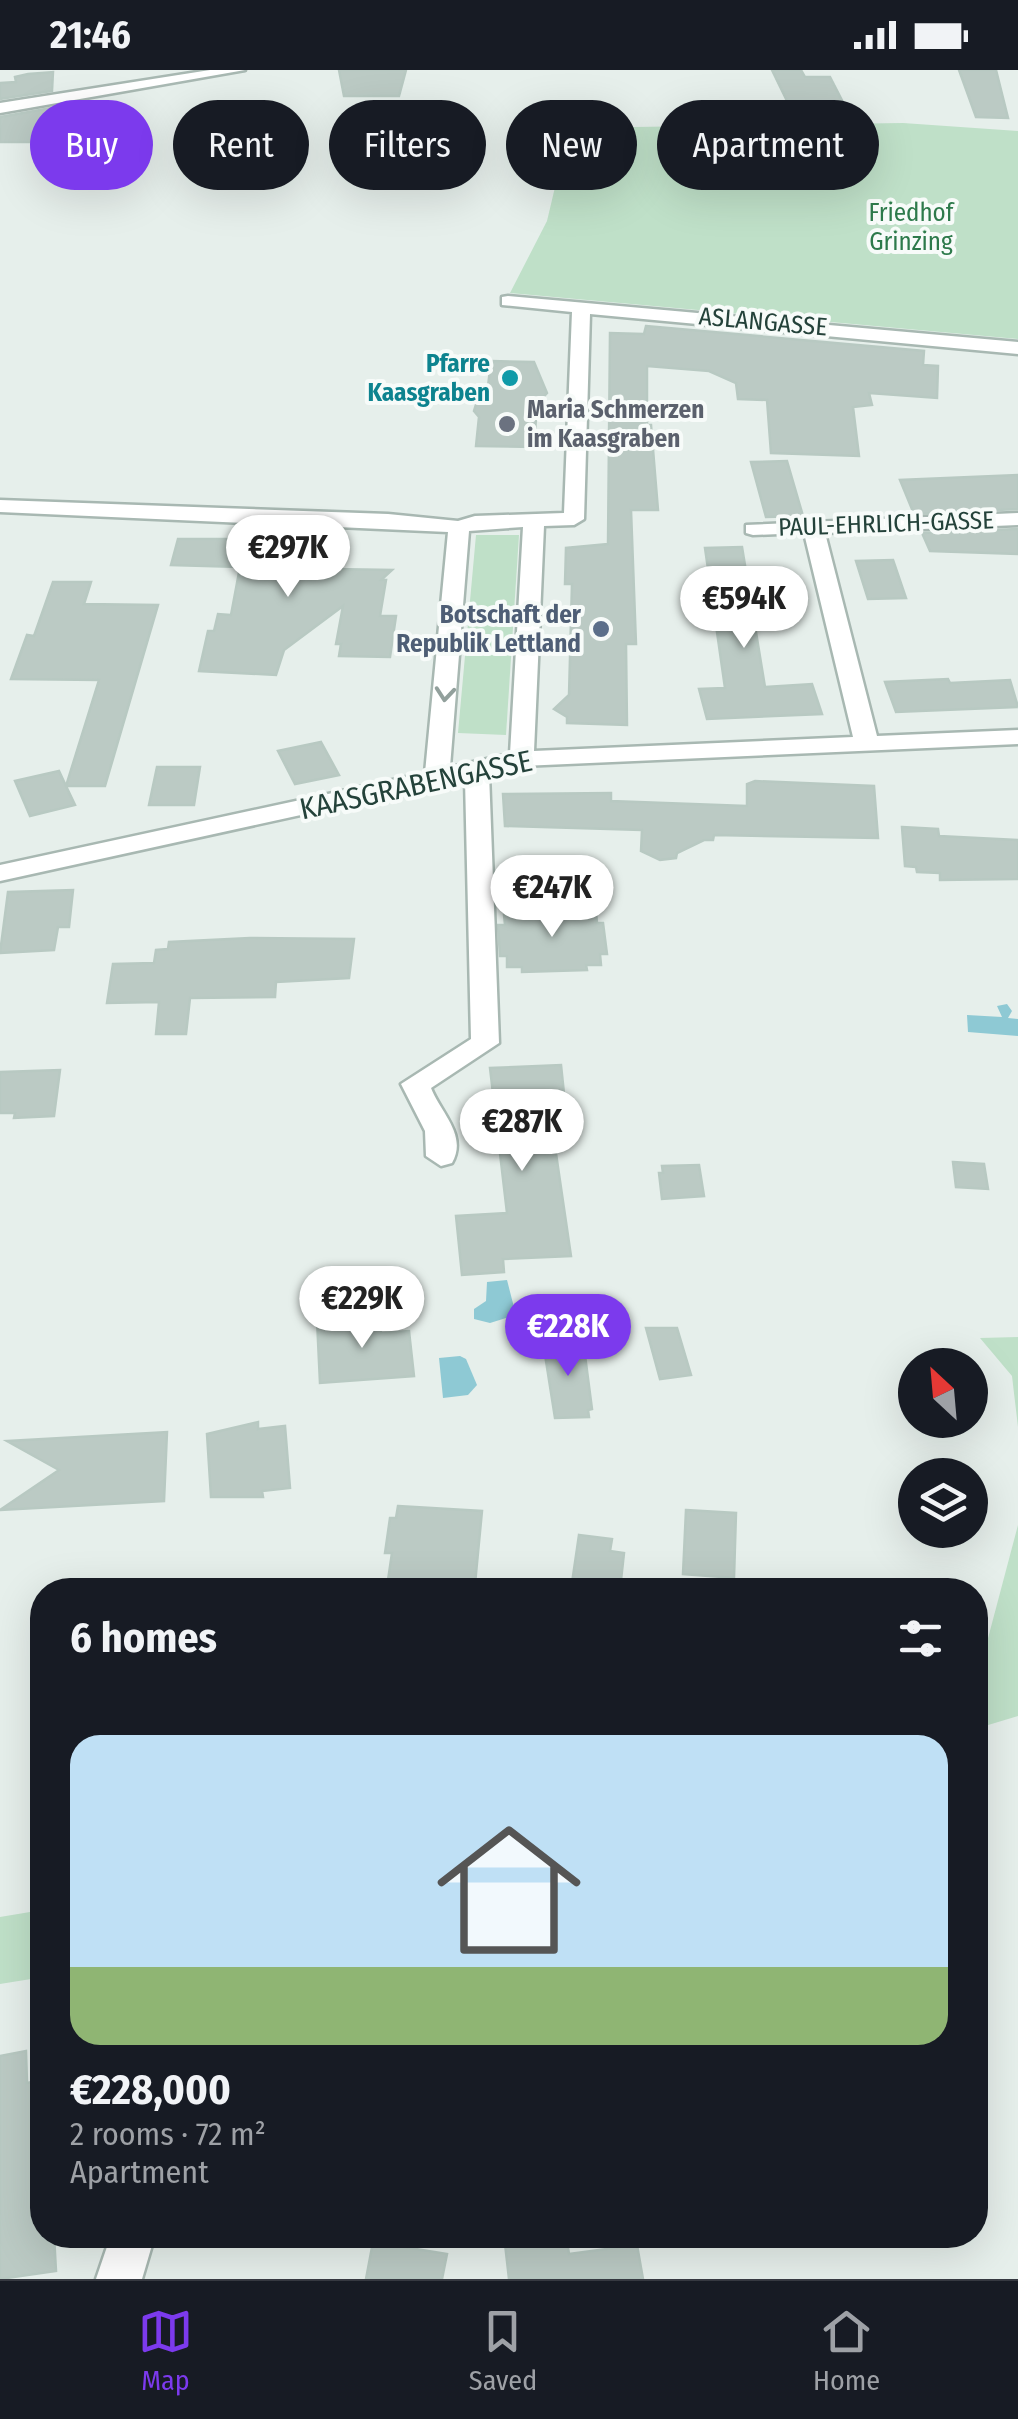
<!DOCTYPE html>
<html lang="en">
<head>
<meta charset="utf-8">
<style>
	:root { --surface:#171b24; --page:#20242c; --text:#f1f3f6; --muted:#9ea1a6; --line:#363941; --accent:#7c3aed }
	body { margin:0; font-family:"Fira Sans Condensed",sans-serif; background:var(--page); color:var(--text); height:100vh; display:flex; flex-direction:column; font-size:38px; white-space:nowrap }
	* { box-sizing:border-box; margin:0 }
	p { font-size:32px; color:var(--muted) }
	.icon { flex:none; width:55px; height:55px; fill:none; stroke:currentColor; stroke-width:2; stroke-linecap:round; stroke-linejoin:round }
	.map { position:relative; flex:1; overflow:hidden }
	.details { position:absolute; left:30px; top:1508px; width:958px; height:670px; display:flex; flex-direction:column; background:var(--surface); border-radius:40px; box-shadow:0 10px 40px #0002 }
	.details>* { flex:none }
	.guide { position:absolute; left:30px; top:30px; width:960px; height:90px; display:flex; gap:20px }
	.needle { width:65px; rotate:334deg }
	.tools { position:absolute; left:898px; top:1278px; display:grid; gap:20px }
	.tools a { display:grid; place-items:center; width:90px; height:90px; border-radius:50%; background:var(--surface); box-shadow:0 10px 40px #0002; font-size:50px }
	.price { position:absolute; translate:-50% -85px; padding:0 22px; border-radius:35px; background:#fff; color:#222; font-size:32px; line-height:65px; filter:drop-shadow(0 2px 5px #0008) }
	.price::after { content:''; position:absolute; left:50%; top:60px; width:30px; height:22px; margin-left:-15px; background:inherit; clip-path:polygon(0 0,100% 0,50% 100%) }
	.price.current { background:var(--accent); color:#fff }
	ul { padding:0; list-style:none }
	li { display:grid; align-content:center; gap:20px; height:530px; padding:0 40px }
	li span { display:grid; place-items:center; height:310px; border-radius:30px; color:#555 }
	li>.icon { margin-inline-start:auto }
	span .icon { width:180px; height:180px; fill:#fffc; stroke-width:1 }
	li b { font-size:42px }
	h2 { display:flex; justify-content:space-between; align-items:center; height:120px; padding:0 40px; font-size:42px }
	.chip { padding:0 35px; border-radius:45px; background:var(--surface); box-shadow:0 10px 40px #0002; font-size:35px; line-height:90px }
	.chip.current { background:var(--accent); color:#fff }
	.status { display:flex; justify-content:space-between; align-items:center; height:70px; padding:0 50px; background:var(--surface); direction:ltr }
	.status svg { height:28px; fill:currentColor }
	.tabs { display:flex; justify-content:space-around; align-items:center; height:140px; border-top:2px solid var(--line); background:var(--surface); font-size:28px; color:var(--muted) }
	.tabs a { display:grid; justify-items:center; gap:5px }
	.tabs .current { color:var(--accent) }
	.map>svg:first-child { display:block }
	.green { fill:#bfe0c8 }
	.water { fill:#8ec9d4 }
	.building { fill:#bbcac4; stroke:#b8c9c2; stroke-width:2.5 }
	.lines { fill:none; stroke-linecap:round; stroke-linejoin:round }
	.minor-casing { stroke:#a8b8b2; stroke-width:5 }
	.minor { fill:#fff; fill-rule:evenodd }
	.oneway { stroke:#92a09c }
	.culture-dot { fill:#0f9aa8; stroke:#f7fbf9; stroke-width:4 }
	.worship-dot { fill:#6b7280; stroke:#f7fbf9; stroke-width:4 }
	.service-dot { fill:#5c6f8a; stroke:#f7fbf9; stroke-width:4 }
	.labels { text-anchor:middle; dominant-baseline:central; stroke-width:8; stroke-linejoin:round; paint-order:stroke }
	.far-park-label { font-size:25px; fill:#2d7a4b; stroke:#f7fbf9 }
	.far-street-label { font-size:25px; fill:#24423a; stroke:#f7fbf9 }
	.far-culture-label { font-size:25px; font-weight:bold; fill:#0d838f; stroke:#f7fbf9; text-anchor:end }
	.far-worship-label { font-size:25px; font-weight:bold; fill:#5b616d; stroke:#f7fbf9; text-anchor:start }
	.far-service-label { font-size:25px; font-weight:bold; fill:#4e5e75; stroke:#f7fbf9; text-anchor:end }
	.street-label { font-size:30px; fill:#24423a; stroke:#f7fbf9 }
</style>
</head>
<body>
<div class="status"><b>21:46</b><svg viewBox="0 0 49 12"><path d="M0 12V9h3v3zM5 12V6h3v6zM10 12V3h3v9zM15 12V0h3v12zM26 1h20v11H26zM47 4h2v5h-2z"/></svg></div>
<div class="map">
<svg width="1018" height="2209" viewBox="0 0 1018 2209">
	<rect width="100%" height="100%" fill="#e6efeb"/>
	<g class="green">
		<path d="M 903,53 L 1018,61 L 1018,269 L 510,223 L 547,151 L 569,58 Z"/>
		<path d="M 476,465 L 519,465 L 506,665 L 458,663 Z"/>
		<path d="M 1018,1267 L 1018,1357 L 1012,1306 L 980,1268 Z"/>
		<path d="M 1018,1455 L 1018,1646 L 975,1659 L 975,1576 L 987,1572 Z"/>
		<path d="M 30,1842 L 31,1909 L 0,1914 L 0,1847 Z"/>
	</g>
	<g class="water">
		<path d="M 1007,934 L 1012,941 L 1008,948 L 1018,949 L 1018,966 L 968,962 L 967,945 L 1002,947 L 997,936 Z"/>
		<path d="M 507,1210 L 516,1245 L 490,1253 L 474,1249 L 474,1239 L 486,1231 L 487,1212 Z"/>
		<path d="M 460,1286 L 466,1289 L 477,1315 L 468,1325 L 443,1328 L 439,1288 Z"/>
	</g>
	<g class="building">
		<path d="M 339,0 L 406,0 L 399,26 L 344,26 Z"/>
		<path d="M 772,0 L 801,0 L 805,7 L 830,7 L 850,46 L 807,47 L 800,32 L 788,33 Z"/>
		<path d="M 959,0 L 996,0 L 1008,48 L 976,47 Z"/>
		<path d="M 53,2 L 52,21 L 0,29 L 0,13 L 16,12 L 15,7 L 28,4 Z"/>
		<path d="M 51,38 L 49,72 L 0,72 L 0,47 Z"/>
		<path d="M 646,256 L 924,281 L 923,295 L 938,296 L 937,328 L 869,323 L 872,335 L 853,337 L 859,386 L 771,383 L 767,330 L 738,329 L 736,313 L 709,301 L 647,296 L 647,355 L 651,355 L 658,440 L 631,440 L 636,574 L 626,574 L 627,655 L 567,653 L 567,647 L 554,639 L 569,625 L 572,514 L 565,514 L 566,478 L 608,474 L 610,263 L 644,264 Z"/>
		<path d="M 491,291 L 534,292 L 547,323 L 538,333 L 542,343 L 536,348 L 534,377 L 476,376 L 479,347 L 474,341 L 479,325 L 487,325 Z"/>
		<path d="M 787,391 L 803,446 L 766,447 L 751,392 Z"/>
		<path d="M 1018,405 L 1018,439 L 914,444 L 900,410 Z"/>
		<path d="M 1018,459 L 1018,484 L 930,481 L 922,463 Z"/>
		<path d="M 320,460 L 339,463 L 332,499 L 392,500 L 381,510 L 386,510 L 380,546 L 396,546 L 390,587 L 339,586 L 341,574 L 336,574 L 343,536 L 284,580 L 276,605 L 199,601 L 208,561 L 214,561 L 218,544 L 231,545 L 240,497 L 171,495 L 178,469 L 266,469 L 268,462 Z"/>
		<path d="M 742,477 L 765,617 L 812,614 L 822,644 L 707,649 L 699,619 L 725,618 L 705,478 Z"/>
		<path d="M 893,490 L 906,528 L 868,529 L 856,491 Z"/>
		<path d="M 53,512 L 91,512 L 84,534 L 158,535 L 105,716 L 66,716 L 75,735 L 30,746 L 15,711 L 59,701 L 66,716 L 99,610 L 11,609 L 27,565 L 34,566 Z"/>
		<path d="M 948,609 L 950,613 L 1010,610 L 1018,637 L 896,642 L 885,612 Z"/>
		<path d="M 321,672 L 339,705 L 295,714 L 278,681 Z"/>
		<path d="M 157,697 L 200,697 L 194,735 L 149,735 Z"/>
		<path d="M 755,711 L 874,716 L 878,768 L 714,765 L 713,770 L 704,770 L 677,783 L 676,788 L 660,790 L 641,781 L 642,760 L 505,756 L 503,724 L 611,723 L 611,731 L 747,736 L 747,714 Z"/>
		<path d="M 902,757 L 938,759 L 939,766 L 1018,770 L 1018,809 L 940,810 L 940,803 L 917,802 L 916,797 L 905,796 Z"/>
		<path d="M 73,820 L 69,857 L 58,857 L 54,880 L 0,883 L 8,822 Z"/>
		<path d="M 581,838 L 581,842 L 596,842 L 597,853 L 603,853 L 607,884 L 600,884 L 601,895 L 586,895 L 587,900 L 522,902 L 522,897 L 507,897 L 507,886 L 500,886 L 498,855 L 505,855 L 504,845 L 520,844 L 520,840 Z"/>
		<path d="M 250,868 L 354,869 L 349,908 L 276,912 L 275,927 L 190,928 L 186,964 L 156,964 L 159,932 L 107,933 L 113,894 L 154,893 L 156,880 L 168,879 L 169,872 Z"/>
		<path d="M 561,995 L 568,1062 L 553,1063 L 571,1186 L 503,1189 L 504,1202 L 462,1205 L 456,1146 L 507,1143 L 490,998 Z"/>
		<path d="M 60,1000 L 54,1046 L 14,1048 L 15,1043 L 0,1043 L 0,1002 Z"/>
		<path d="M 953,1092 L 984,1094 L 988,1119 L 956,1117 Z"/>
		<path d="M 699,1095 L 704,1126 L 662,1129 L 659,1103 L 663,1103 L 662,1096 Z"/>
		<path d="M 379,1245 L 381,1263 L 409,1261 L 414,1306 L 320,1313 L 317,1250 Z"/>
		<path d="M 646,1258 L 677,1258 L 691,1305 L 660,1309 Z"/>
		<path d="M 583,1270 L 592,1339 L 588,1340 L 589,1347 L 555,1348 L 543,1272 Z"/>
		<path d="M 258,1352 L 258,1359 L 285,1356 L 290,1418 L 262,1421 L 263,1427 L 211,1427 L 207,1364 Z"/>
		<path d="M 167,1362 L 164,1431 L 0,1440 L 59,1400 L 7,1371 Z"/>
		<path d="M 398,1436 L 482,1441 L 475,1514 L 453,1520 L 401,1516 L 402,1511 L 388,1510 L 392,1483 L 385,1483 L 390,1448 L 396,1448 Z"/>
		<path d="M 686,1440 L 736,1443 L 734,1508 L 683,1504 Z"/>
		<path d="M 579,1465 L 612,1469 L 610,1481 L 624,1483 L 620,1519 L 572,1513 Z"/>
		<path d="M 26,1981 L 27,2013 L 42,2010 L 42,2165 L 54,2165 L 56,2201 L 0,2209 L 0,1986 Z"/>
		<path d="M 504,2165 L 566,2165 L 569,2184 L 637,2175 L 643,2209 L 509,2209 Z"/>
		<path d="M 373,2172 L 447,2184 L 442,2209 L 366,2209 Z"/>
	</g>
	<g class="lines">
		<defs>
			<g id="minor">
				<path d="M 210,0 L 245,0 L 0,43 L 0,33 Z"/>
				<path d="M 508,226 L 1018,272 L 1018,284 L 590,244 L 584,449 L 574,455 L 544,456 L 534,681 L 853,667 L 804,463 L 753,465 L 746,463 L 746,455 L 1018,443 L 1018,455 L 825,463 L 877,666 L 1018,660 L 1018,674 L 522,696 L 489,703 L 499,973 L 431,1018 C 440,1042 468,1065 452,1093 L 441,1096 L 426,1086 L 425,1061 L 401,1014 L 471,969 L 465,709 L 0,811 L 0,795 L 425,703 L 448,462 L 0,442 L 0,430 L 388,444 L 458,451 L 475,446 L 564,443 L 572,242 L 502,235 L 502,227 ZM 523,457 L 510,684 L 450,697 L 469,461 Z"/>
				<path d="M 111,2165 L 155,2165 L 142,2209 L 96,2209 Z"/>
			</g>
		</defs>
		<use href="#minor" class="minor-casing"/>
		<use href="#minor" class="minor"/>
	</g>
	<defs><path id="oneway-chevron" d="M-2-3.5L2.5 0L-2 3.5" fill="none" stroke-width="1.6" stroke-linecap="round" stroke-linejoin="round" transform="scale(2.5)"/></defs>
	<use class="oneway" href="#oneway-chevron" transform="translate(445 624) rotate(95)"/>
	<circle class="culture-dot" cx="510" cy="308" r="10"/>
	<circle class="worship-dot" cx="507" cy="354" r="10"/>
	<circle class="service-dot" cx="601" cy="559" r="10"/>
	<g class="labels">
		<g class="far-park-label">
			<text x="911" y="143">Friedhof<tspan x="911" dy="29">Grinzing</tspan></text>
		</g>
		<g class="far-street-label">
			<text transform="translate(763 252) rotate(5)">ASLANGASSE</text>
			<text transform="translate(886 454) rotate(-2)">PAUL-EHRLICH-GASSE</text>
		</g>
		<g class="far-culture-label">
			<text x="490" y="294">Pfarre<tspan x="490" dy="29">Kaasgraben</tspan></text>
		</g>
		<g class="far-worship-label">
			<text x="527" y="340">Maria Schmerzen<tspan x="527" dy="29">im Kaasgraben</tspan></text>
		</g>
		<g class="far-service-label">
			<text x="581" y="545">Botschaft der<tspan x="581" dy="29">Republik Lettland</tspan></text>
		</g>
		<g class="street-label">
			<text transform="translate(416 715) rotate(-12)">KAASGRABENGASSE</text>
		</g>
	</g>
</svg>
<div class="tools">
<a><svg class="needle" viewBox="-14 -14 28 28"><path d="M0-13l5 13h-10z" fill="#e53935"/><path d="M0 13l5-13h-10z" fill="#9ea1a6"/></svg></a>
<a><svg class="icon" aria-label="layers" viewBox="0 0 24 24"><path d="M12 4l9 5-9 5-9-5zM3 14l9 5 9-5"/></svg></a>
</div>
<b class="price" style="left:288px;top:530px">€297K</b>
<b class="price" style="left:744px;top:581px">€594K</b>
<b class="price" style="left:552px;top:870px">€247K</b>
<b class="price" style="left:522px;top:1104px">€287K</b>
<b class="price" style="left:362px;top:1281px">€229K</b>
<b class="price current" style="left:568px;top:1309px">€228K</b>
<div class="guide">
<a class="chip current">Buy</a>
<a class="chip">Rent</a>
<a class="chip">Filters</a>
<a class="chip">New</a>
<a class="chip">Apartment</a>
</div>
<section class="details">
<h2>6 homes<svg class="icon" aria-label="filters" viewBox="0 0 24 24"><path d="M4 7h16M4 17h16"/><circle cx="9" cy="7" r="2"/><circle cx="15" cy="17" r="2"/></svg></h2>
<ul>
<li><span style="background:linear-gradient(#bfe0f5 75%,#8fb573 0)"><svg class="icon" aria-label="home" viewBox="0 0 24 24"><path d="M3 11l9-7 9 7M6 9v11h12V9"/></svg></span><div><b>€228,000</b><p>2 rooms · 72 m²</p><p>Apartment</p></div></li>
</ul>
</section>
</div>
<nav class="tabs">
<a class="current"><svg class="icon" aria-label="map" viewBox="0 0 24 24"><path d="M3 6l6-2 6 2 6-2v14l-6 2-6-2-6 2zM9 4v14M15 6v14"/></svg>Map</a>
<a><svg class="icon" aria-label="saved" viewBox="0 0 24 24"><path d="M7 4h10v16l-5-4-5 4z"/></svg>Saved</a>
<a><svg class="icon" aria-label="home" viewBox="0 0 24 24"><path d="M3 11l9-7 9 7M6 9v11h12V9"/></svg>Home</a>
</nav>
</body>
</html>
